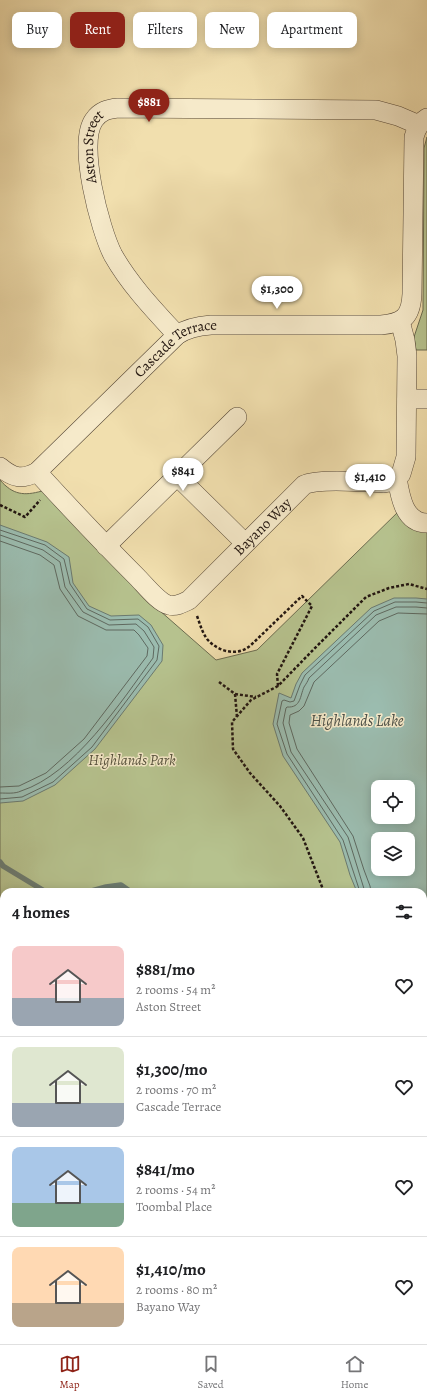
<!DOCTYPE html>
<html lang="en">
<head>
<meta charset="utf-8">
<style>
	:root { --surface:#fff; --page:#f6f6f6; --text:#202124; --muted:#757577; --line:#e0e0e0; --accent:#8f2418 }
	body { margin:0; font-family:Alegreya,serif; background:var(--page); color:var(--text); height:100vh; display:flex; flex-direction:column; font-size:15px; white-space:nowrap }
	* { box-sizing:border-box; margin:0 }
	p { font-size:13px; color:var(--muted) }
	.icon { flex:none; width:22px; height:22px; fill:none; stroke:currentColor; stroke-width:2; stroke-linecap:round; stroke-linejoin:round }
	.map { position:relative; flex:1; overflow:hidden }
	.details { position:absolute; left:0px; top:888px; width:427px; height:456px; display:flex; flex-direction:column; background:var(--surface); border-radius:12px 12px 0 0; box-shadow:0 2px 10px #0003 }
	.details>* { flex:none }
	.banner { position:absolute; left:12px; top:12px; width:403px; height:36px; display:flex; gap:8px }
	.controls { position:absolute; left:371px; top:780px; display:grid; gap:8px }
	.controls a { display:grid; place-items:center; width:44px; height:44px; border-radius:8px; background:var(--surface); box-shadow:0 2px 10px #0003; font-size:20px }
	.price { position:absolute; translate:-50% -34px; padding:0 9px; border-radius:14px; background:#fff; color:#222; font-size:13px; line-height:26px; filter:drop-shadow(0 1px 2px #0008) }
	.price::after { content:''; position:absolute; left:50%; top:24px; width:12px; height:9px; margin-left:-6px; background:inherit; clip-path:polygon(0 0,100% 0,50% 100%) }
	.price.on { background:var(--accent); color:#fff }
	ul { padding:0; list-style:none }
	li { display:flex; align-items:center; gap:12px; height:100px; padding:0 12px }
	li+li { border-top:1px solid var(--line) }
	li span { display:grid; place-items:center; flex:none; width:112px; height:80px; border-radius:8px; color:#555 }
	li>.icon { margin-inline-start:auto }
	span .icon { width:48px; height:48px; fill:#fffc; stroke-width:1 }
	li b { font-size:17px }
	h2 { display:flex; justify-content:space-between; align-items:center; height:48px; padding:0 12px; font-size:17px }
	.tag { padding:0 14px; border-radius:8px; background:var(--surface); box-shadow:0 2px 10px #0003; font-size:14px; line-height:36px }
	.tag.on { background:var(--accent); color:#fff }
	.tabs { display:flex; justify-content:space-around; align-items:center; height:56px; border-top:1px solid var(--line); background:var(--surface); font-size:11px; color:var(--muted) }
	.tabs a { display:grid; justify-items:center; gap:2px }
	.tabs .on { color:var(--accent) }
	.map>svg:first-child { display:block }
	.green { fill:#b6c28e; stroke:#6c6c50; fill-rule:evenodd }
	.water { fill:#9bbcaf; stroke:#6b7a70; fill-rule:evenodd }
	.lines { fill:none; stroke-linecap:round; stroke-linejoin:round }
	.shore { stroke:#5e6960; stroke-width:1 }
	.stream { stroke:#6b7a70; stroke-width:5.5 }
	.street-casing { stroke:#564838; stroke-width:20 }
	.primary-casing { stroke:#221611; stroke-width:24 }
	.path { stroke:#221611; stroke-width:2.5; stroke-dasharray:3 2; stroke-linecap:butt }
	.street { stroke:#f6eaca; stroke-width:19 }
	.primary { stroke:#e8c077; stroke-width:22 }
	.labels { text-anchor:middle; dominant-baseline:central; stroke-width:3; stroke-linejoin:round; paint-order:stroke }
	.street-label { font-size:15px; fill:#221611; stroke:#f6eaca }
	.park-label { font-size:15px; font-style:italic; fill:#56523d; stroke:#f6eaca }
	.water-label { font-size:16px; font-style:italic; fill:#4c5048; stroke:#f6eaca }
</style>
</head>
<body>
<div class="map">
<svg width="427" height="1344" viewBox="0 0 427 1344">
	<rect width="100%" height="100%" fill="#f1dfae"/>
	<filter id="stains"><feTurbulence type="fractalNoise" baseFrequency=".005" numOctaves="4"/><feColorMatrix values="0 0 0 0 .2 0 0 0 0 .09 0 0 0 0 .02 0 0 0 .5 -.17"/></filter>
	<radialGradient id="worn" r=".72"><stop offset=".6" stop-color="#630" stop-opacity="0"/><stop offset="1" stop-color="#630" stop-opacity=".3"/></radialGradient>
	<g class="green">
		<path d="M 427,137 L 427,350 L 416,350 L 414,337 L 423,310 L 424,162 L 424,148 Z"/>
		<path d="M 0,480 C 13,495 24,496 42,491 L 159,610 L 216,660 L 257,650 L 400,510 L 418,527 L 427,533 L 427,1084 L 423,1084 L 423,892 L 4,892 L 4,1072 L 0,1072 ZM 378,787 L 408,787 L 408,817 L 378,817 ZM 378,839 L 408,839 L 408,869 L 378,869 Z"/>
		<path d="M 423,1193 L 427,1193 L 427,1344 L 155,1344 L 154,1340 L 423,1340 Z"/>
	</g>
	<g class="water">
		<path d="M 0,525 L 47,542 L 69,557 L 73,583 L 89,606 L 111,616 L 139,615 L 151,625 L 163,645 L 162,661 L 95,749 L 55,785 L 23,801 L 0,803 Z"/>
		<path d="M 394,598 L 416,598 L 427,599 L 427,968 L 423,967 L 423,892 L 357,892 L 350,875 L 340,842 L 283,756 L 273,724 L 279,693 L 291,698 L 296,684 L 302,673 L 371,608 ZM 378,787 L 408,787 L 408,817 L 378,817 ZM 378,839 L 408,839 L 408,869 L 378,869 Z"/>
	</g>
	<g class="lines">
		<g class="shore">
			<path d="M 0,530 L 45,545 L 64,559 L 70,584 L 87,609 L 110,620 L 138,619 L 148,627 L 159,646 L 157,660 L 92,747 L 53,782 L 22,797 L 0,799"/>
			<path d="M 0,535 L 43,550 L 60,562 L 65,587 L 83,612 L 109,625 L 136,624 L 144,631 L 154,647 L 153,658 C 121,702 74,774 21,791 C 15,794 7,793 0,793"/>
			<path d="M 0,541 L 40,555 L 54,565 L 60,589 L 78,616 L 106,630 L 134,630 L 139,635 L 148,648 L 147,656 L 84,739 L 46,773 L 19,786 L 0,787"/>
			<path d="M 360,892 L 343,840 L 287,754 L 277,724 L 282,701 L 284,700 L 290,702 L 294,701 L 300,685 L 305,675 L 374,611 L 395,602 L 416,602 L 427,603"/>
			<path d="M 365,892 L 348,837 L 291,752 L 283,723 L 286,708 L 287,707 C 301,708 300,696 304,687 C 306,684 308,681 309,678 L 376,615 L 396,607 L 416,607 L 427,608"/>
			<path d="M 371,892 L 370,886 L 364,870 L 353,836 L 297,749 L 289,723 L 290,715 L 299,711 L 304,706 L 314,682 L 379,621 L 398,613 L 427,614"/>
		</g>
		<g class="stream">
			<path d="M 0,862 L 3,866 L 46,892"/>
			<path d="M 88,892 L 106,887 L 121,885 L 131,892"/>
			<path d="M 401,1340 L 414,1344"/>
		</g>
		<defs>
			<g id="street">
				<path id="s1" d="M 177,335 C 154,310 130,285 113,255 C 100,230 77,143 94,120 C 100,111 108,109 118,108 L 376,110 L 398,116 L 419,125"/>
				<path d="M 407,399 L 427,399"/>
				<path id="s2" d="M 0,467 C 13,478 22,480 37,472 L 177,335 C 187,328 198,326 211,325 L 381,325 C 403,323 411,317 412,294 L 414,137 C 416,129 420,122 427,118"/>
				<path id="s3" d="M 37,472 C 70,508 103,543 137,577 C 145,585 159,603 169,605 C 176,607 183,603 189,600 L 304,485 C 318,478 366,482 384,483 L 390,482 L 401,474 L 406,457 L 407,356 L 405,340 L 400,321"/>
				<path d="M 177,476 L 245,543"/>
				<path d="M 397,478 C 400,496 404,523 427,523"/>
				<path d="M 106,546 L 237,417"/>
				<path d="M 0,1307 L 4,1307"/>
				<path d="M 136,1340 L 137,1344"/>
			</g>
			<g id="primary">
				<path d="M 0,1108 L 4,1108"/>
				<path d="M 423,1114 L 427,1114"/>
				<path d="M 0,1159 L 4,1159"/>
				<path d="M 423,1167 L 427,1167"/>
			</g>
		</defs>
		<use href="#street" class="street-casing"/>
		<use href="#primary" class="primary-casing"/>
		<g class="path">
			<path d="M 0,505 L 25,517 L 40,500"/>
			<path d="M 197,616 C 200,624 202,632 207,639 C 218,652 238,657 251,645 L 302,596 L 312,606 L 277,674 L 278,686"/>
			<path d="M 219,682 L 235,694 L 256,697"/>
			<path d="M 235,694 L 237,717"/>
			<path d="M 324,892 L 303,838 L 280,806 L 250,773 L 233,749 L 232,722 L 251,700 L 278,686 L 314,649 L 366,597 L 389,588 L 409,584 L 427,589"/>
			<path d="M 423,998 L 427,999"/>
			<path d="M 423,1075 L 427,1075"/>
			<path d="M 0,1085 L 4,1085"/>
			<path d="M 0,1196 L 4,1196"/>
			<path d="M 423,1295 L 427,1296"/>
		</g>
		<use href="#street" class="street"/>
		<use href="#primary" class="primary"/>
	</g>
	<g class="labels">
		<g class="street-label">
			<text stroke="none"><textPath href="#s1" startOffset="215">Aston Street</textPath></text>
			<text stroke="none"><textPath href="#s2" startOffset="229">Cascade Terrace</textPath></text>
			<text stroke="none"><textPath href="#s3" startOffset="313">Bayano Way</textPath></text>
		</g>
		<g class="park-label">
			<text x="132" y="760">Highlands Park</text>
		</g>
		<g class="water-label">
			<text x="357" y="721">Highlands Lake</text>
		</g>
	</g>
	<rect width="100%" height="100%" filter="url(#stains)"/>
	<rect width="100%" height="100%" fill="url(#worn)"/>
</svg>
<div class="controls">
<a><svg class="icon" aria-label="locate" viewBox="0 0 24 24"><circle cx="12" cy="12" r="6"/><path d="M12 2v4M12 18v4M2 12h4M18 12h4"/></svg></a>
<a><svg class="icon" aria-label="layers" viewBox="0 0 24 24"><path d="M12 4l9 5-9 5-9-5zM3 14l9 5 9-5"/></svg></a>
</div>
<b class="price on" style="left:149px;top:123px">$881</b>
<b class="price" style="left:277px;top:310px">$1,300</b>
<b class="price" style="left:183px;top:492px">$841</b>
<b class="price" style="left:370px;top:498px">$1,410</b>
<div class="banner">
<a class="tag">Buy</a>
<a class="tag on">Rent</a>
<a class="tag">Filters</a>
<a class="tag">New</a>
<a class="tag">Apartment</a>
</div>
<section class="details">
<h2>4 homes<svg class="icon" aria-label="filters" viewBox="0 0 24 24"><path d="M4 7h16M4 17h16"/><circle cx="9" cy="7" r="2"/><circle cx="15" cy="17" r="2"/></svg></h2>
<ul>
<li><span style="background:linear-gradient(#f6c9c9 65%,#9aa5b1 0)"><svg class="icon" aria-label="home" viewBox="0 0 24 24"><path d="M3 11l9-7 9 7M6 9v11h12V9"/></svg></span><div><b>$881/mo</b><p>2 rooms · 54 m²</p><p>Aston Street</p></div><svg class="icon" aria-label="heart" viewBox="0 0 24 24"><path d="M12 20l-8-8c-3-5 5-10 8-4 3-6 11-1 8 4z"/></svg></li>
<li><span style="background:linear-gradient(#dfe7d0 70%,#9aa5b1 0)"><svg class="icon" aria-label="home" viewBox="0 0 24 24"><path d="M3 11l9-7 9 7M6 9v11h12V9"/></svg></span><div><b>$1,300/mo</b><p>2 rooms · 70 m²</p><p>Cascade Terrace</p></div><svg class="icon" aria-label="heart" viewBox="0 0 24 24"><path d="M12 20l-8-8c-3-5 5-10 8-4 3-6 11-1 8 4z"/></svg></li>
<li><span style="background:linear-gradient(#a9c7e8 70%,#7fa58c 0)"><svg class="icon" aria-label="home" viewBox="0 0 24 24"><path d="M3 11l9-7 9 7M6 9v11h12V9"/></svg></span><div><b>$841/mo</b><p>2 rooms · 54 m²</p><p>Toombal Place</p></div><svg class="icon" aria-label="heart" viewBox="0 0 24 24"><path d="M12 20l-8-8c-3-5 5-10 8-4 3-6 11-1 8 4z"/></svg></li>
<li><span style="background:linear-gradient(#ffd9b3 70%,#b9a48a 0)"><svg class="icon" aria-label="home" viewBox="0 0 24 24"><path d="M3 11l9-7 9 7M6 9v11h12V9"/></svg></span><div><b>$1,410/mo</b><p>2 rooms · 80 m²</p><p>Bayano Way</p></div><svg class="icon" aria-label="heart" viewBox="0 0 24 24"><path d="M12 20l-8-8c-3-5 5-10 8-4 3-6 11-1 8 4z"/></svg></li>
</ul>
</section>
</div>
<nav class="tabs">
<a class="on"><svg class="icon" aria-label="map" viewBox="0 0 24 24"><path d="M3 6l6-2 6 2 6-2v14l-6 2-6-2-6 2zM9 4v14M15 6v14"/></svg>Map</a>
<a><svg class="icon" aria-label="saved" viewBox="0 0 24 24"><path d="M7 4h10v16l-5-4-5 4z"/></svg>Saved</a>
<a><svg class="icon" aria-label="home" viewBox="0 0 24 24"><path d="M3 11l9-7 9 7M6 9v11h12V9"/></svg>Home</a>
</nav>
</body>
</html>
